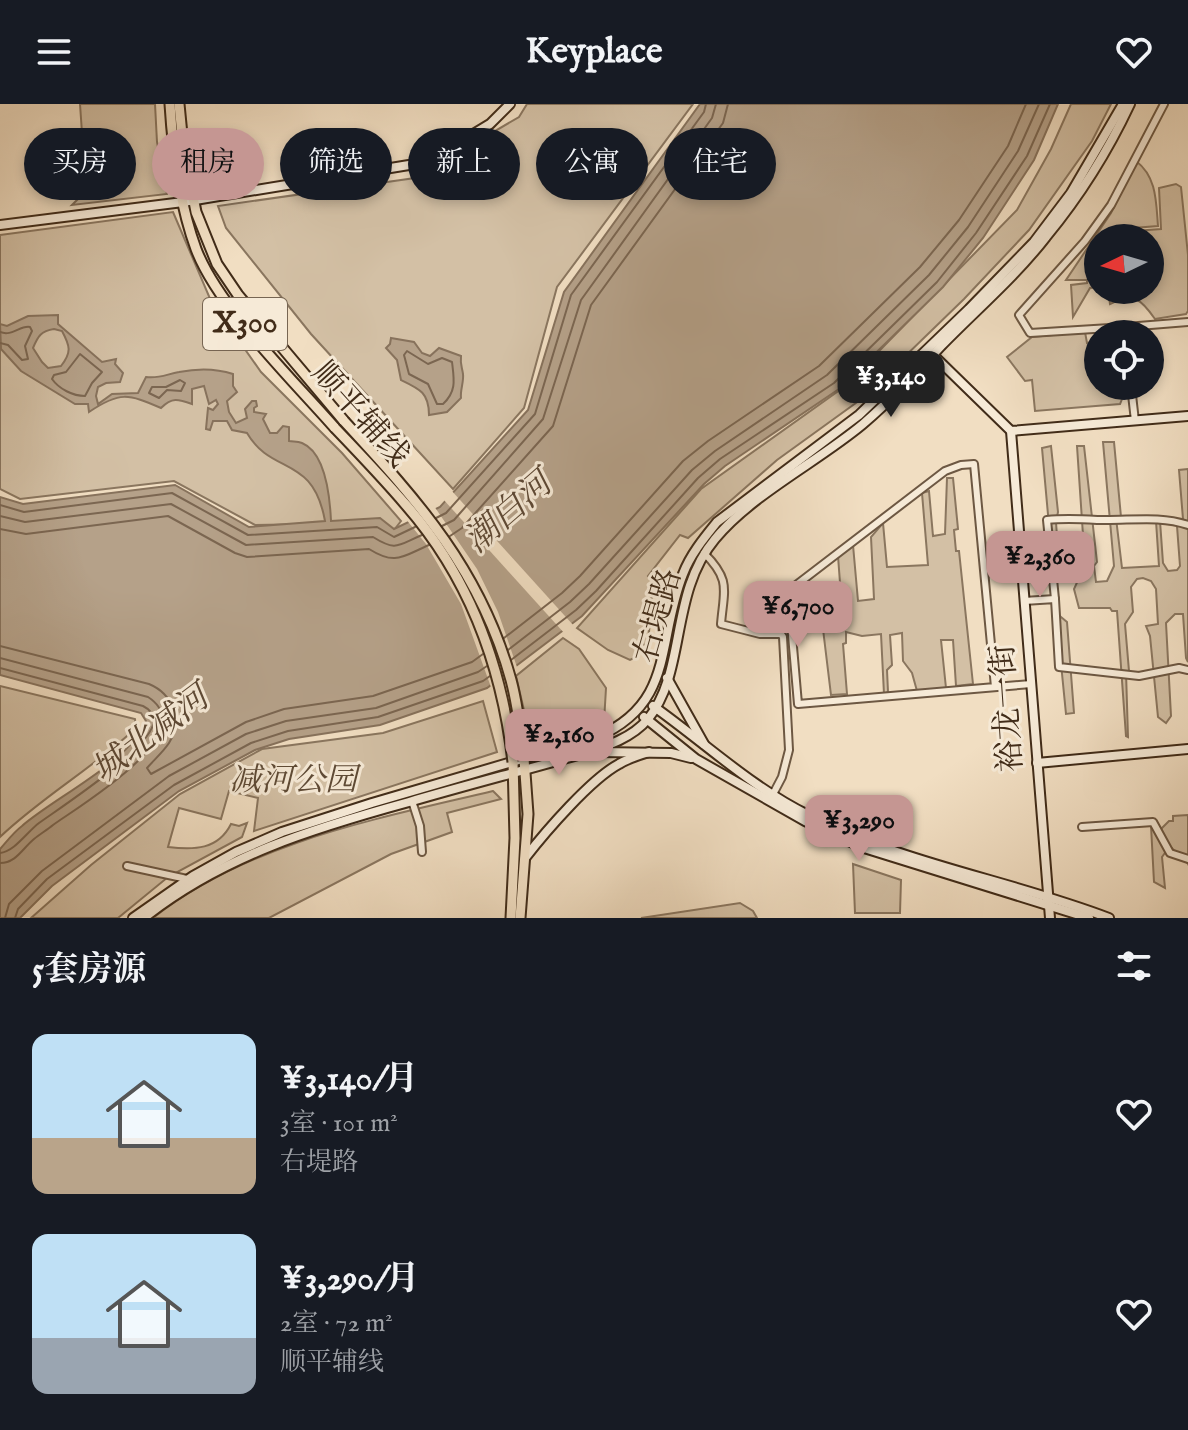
<!DOCTYPE html>
<html lang="zh">
<head>
<meta charset="utf-8">
<style>
	:root { --surface:#171b24; --page:#242831; --text:#f1f3f6; --muted:#9ea1a6; --accent:#c59692 }
	body { margin:0; font-family:"IM FELL English","Noto Serif SC",serif; background:var(--page); color:var(--text); height:100vh; display:flex; flex-direction:column; font-size:30px; white-space:nowrap }
	* { box-sizing:border-box; margin:0 }
	p { font-size:26px; color:var(--muted) }
	.icon { flex:none; width:44px; height:44px; fill:none; stroke:currentColor; stroke-width:2; stroke-linecap:round; stroke-linejoin:round }
	.map { position:relative; height:814px; overflow:hidden }
	.drawer { display:flex; flex-direction:column; background:var(--surface); flex:1 }
	.drawer>* { flex:none }
	.hud { position:absolute; left:24px; top:24px; width:1140px; height:72px; display:flex; gap:16px }
	.needle { width:52px; rotate:265deg }
	.tools { position:absolute; left:1084px; top:120px; display:grid; gap:16px }
	.tools a { display:grid; place-items:center; width:80px; height:80px; border-radius:50%; background:var(--surface); box-shadow:0 4px 12px #0003; font-size:40px }
	.price { position:absolute; translate:-50% -68px; padding:0 18px; border-radius:16px; background:var(--accent); color:#111; font-size:26px; line-height:52px; filter:drop-shadow(0 2px 4px #0008) }
	.price::after { content:''; position:absolute; left:50%; top:48px; width:24px; height:18px; margin-left:-12px; background:inherit; clip-path:polygon(0 0,100% 0,50% 100%) }
	.price.current { background:#222; color:#fff }
	ul { padding:0; list-style:none }
	li { display:flex; align-items:center; gap:24px; height:200px; padding:0 32px }
	li span { display:grid; place-items:center; flex:none; width:224px; height:160px; border-radius:16px; color:#555 }
	li>.icon { margin-inline-start:auto }
	span .icon { width:96px; height:96px; fill:#fffc; stroke-width:1 }
	li b { font-size:34px }
	h2 { display:flex; justify-content:space-between; align-items:center; height:96px; padding:0 32px; font-size:34px }
	.tag { padding:0 28px; border-radius:36px; background:var(--surface); box-shadow:0 4px 12px #0003; font-size:28px; line-height:72px }
	.tag.current { background:var(--accent); color:#111 }
	header { display:flex; justify-content:space-between; align-items:center; height:104px; padding:0 32px; background:var(--surface); font-size:36px; font-weight:700 }
	.map>svg:first-child { display:block }
	.green { fill:#d3c0a5; stroke:#8a765f; stroke-width:2 }
	.water { fill:#b5a189; stroke:#87725c; stroke-width:2; fill-rule:evenodd }
	.pier { fill:#f1dec2 }
	.lines { fill:none; stroke-linecap:round; stroke-linejoin:round }
	.shore { stroke:#7b6651; stroke-width:2 }
	.street-casing { stroke:#6d5843; stroke-width:10 }
	.secondary-casing { stroke:#412c19; stroke-width:12 }
	.primary-casing { stroke:#412c19; stroke-width:13 }
	.street { stroke:#f6ead7; stroke-width:6 }
	.secondary { stroke:#f6ead7; stroke-width:8 }
	.primary { stroke:#f1dec2; stroke-width:9 }
	.primary-bridge-casing { stroke:#412c19; stroke-width:13; stroke-linecap:butt }
	.primary-bridge { stroke:#f1dec2; stroke-width:9 }
	.labels { text-anchor:middle; dominant-baseline:central; stroke-width:6; stroke-linejoin:round; paint-order:stroke }
	.shield { fill:#f6ead7; stroke:#776552; stroke-width:2 }
	.shield-label { font-size:30px; font-weight:bold; fill:#412c19 }
	.street-label { font-size:32px; fill:#412c19; stroke:#f6ead7 }
	.park-label { font-size:32px; font-style:italic; fill:#5e4a35; stroke:#f6ead7 }
	.water-label { font-size:34px; font-style:italic; fill:#5e4935; stroke:#f6ead7 }
</style>
</head>
<body>
<header><svg class="icon" aria-label="menu" viewBox="0 0 24 24"><path d="M4 6h16M4 12h16M4 18h16"/></svg>Keyplace<svg class="icon" aria-label="heart" viewBox="0 0 24 24"><path d="M12 20l-8-8c-3-5 5-10 8-4 3-6 11-1 8 4z"/></svg></header>
<div class="map">
<svg width="1188" height="814" viewBox="0 0 1188 814">
	<rect width="100%" height="100%" fill="#f1dec2"/>
	<filter id="stains"><feTurbulence type="fractalNoise" baseFrequency=".0025" numOctaves="4"/><feColorMatrix values="0 0 0 0 .2 0 0 0 0 .09 0 0 0 0 .02 0 0 0 .5 -.17"/></filter>
	<radialGradient id="worn" r=".72"><stop offset=".6" stop-color="#630" stop-opacity="0"/><stop offset="1" stop-color="#630" stop-opacity=".3"/></radialGradient>
	<g class="green">
		<path d="M 80,0 L 155,0 L 157,38 L 167,90 L 72,101 L 86,87 Z"/>
		<path d="M 527,0 L 693,0 L 557,183 L 524,304 L 453,385 L 311,230 L 226,124 L 218,102 L 415,74 L 519,13 Z"/>
		<path d="M 1071,0 L 1111,0 L 1092,37 L 1029,126 L 964,195 L 860,296 L 777,356 L 688,434 L 680,431 L 648,472 L 653,478 L 648,541 L 639,540 L 636,553 L 630,556 L 608,546 L 577,524 L 701,385 L 844,283 L 1017,106 L 1051,45 Z"/>
		<path d="M 1136,57 C 1157,73 1156,98 1158,122 L 1133,124 L 1126,129 L 1126,134 L 1098,134 L 1098,183 L 1090,184 L 1073,213 L 1071,181 L 1087,179 L 1087,176 L 1066,176 L 1111,109 Z"/>
		<path d="M 1176,80 L 1181,83 L 1188,151 L 1188,207 L 1186,210 L 1155,215 C 1141,195 1134,188 1110,200 L 1108,186 L 1150,186 L 1150,134 L 1128,134 L 1128,130 L 1134,127 L 1161,125 L 1159,84 Z"/>
		<path d="M 173,108 L 211,197 L 261,268 L 342,349 L 401,417 L 394,426 L 314,420 L 255,421 L 174,377 L 20,395 L 0,385 L 0,131 Z"/>
		<path d="M 1085,228 L 1087,239 L 1095,237 L 1098,230 L 1098,282 L 1123,282 L 1124,290 L 1120,300 L 1035,307 L 1032,276 L 1025,277 L 1007,253 L 1032,233 Z"/>
		<path d="M 1103,338 L 1114,338 L 1121,413 L 1116,414 L 1122,464 L 1159,462 L 1156,417 L 1160,417 L 1163,459 L 1168,467 L 1177,466 L 1180,462 L 1177,422 L 1183,415 L 1179,366 L 1188,365 L 1188,558 L 1186,554 L 1183,510 L 1175,510 L 1166,519 L 1171,612 L 1166,619 L 1158,613 L 1150,532 L 1146,522 L 1158,520 L 1156,485 L 1151,477 L 1143,474 L 1137,475 L 1131,483 L 1133,508 L 1125,520 L 1129,567 L 1126,568 L 1128,633 L 1126,632 L 1117,507 L 1112,507 L 1110,504 L 1079,504 L 1074,485 L 1085,461 L 1077,342 L 1084,342 L 1097,458 L 1094,462 L 1096,478 L 1107,477 L 1114,462 Z"/>
		<path d="M 1051,342 L 1058,408 L 1056,418 L 1060,477 L 1054,477 L 1042,344 Z"/>
		<path d="M 947,374 L 953,374 L 958,425 L 954,426 L 956,447 L 959,447 L 973,580 L 956,582 L 953,536 L 941,536 L 946,584 L 917,587 L 912,569 L 903,557 L 902,529 L 890,531 L 892,561 L 887,566 L 888,588 L 884,590 L 881,530 L 862,532 L 846,528 L 846,539 L 843,540 L 847,590 L 831,591 L 819,492 L 841,492 L 838,452 L 853,441 L 858,497 L 874,495 L 871,433 L 883,419 L 887,463 L 928,461 L 922,389 L 929,387 L 933,432 L 945,430 Z"/>
		<path d="M 1061,513 L 1067,518 L 1074,609 L 1066,610 L 1057,519 Z"/>
		<path d="M 563,534 L 579,545 L 606,584 L 604,618 L 540,637 L 530,632 L 516,572 Z"/>
		<path d="M 0,582 L 135,615 L 136,624 C 93,664 42,693 0,733 Z"/>
		<path d="M 483,597 L 497,648 L 254,727 L 258,694 L 229,687 L 221,715 L 179,704 L 168,743 C 194,746 218,746 231,720 L 239,722 L 247,719 L 242,733 L 168,773 L 118,814 L 31,814 L 91,761 L 180,690 L 262,645 L 383,629 Z"/>
		<path d="M 493,687 L 501,695 L 447,709 L 452,728 L 391,750 L 269,814 L 153,814 C 250,738 376,715 493,687 Z"/>
		<path d="M 1188,711 L 1188,760 L 1184,753 L 1178,751 L 1170,742 L 1162,753 L 1165,784 L 1154,778 L 1151,722 L 1160,726 L 1169,717 L 1173,717 L 1173,712 Z"/>
		<path d="M 853,760 L 901,776 L 900,809 L 855,809 Z"/>
		<path d="M 740,799 L 753,807 L 757,814 L 641,814 Z"/>
	</g>
	<g class="water">
		<path d="M 700,0 L 1058,0 L 1034,56 L 983,134 L 943,183 L 839,285 L 725,362 L 704,380 L 582,512 L 487,584 L 380,621 L 289,635 L 255,646 L 179,687 L 52,782 L 20,814 L 0,814 L 0,745 C 7,737 14,728 22,722 C 55,693 130,658 146,617 L 141,609 L 0,571 L 0,393 L 23,400 L 175,381 L 249,423 L 325,417 C 313,350 272,372 247,329 L 232,326 L 227,317 L 213,317 L 210,326 L 206,325 L 208,304 L 213,306 L 218,300 L 216,296 L 209,300 L 204,282 L 192,285 L 192,300 C 178,295 172,293 161,304 C 128,290 120,287 89,308 L 88,300 L 75,300 L 21,267 L 1,245 L 0,220 L 7,222 L 28,212 L 58,211 L 58,220 L 102,258 L 116,255 L 115,260 L 123,269 L 120,278 L 106,279 L 98,283 L 96,292 L 98,300 L 112,290 L 138,289 L 146,273 C 159,275 167,270 179,268 C 199,264 215,264 233,270 L 233,282 L 237,288 L 227,297 L 229,308 L 236,319 L 247,314 L 245,305 L 252,297 L 256,297 L 257,302 L 254,304 L 254,308 L 266,310 L 263,315 L 270,329 L 277,329 L 283,322 L 289,323 L 289,337 C 293,338 297,337 302,339 C 326,349 330,395 331,417 L 380,414 L 394,425 L 440,403 L 528,306 L 564,188 ZM 54,225 L 62,227 C 70,242 72,248 61,262 L 48,264 L 42,258 L 33,244 C 38,232 41,227 54,225 Z"/>
		<path d="M 391,234 L 414,238 L 422,249 L 430,252 L 439,244 L 461,252 C 460,260 462,263 463,270 C 464,278 460,286 461,294 L 447,308 L 429,311 C 429,289 420,285 401,276 L 397,256 L 386,244 L 390,240 Z"/>
	</g>
	<g class="pier">
		<path d="M 451,386 L 574,522 L 565,530 L 443,395 Z"/>
		<path d="M 434,402 L 477,465 L 498,508 L 518,566 L 492,586 L 461,500 L 426,440 L 405,414 Z"/>
	</g>
	<g class="lines">
		<g class="shore">
			<path d="M 0,228 C 12,233 20,221 30,223 L 32,227 L 25,242 L 28,255 L 22,256 L 8,241 L 0,239"/>
			<path d="M 407,247 L 428,260 L 442,254 L 452,258 C 454,275 457,287 443,300 L 437,300 L 428,280 L 409,270 L 404,251 Z"/>
			<path d="M 80,250 L 102,268 L 92,279 L 85,292 C 73,292 59,285 52,275 L 54,271 L 66,268 Z"/>
			<path d="M 180,276 L 185,279 L 181,287 L 167,286 L 159,294 L 149,289 L 152,283 L 166,283 Z"/>
			<path d="M 0,401 L 24,408 L 172,389 L 248,431 L 377,423 L 394,433 L 415,423"/>
			<path d="M 0,412 L 25,418 L 171,400 L 246,441 L 373,433 C 397,448 398,441 422,431"/>
			<path d="M 436,414 L 446,409 L 535,310 L 571,191 L 704,8 L 706,0"/>
			<path d="M 442,422 L 454,416 L 543,315 L 581,196 L 712,14 L 716,0"/>
			<path d="M 0,425 L 26,430 L 168,412 L 235,449 L 247,453 L 369,445 C 396,462 403,452 429,441"/>
			<path d="M 450,432 L 462,424 L 553,322 L 591,201 L 723,19 L 728,0"/>
			<path d="M 504,534 L 562,489 L 580,472 L 683,357 L 708,337 L 819,262 L 920,163 L 959,116 L 1008,42 L 1026,0"/>
			<path d="M 0,542 L 149,580 C 173,590 183,617 169,639 C 163,648 154,656 147,664 L 151,670 L 246,618 L 284,605 L 373,592 L 472,558 L 483,550"/>
			<path d="M 508,546 L 570,498 L 589,480 L 692,366 L 715,347 L 827,271 L 929,171 L 968,123 L 1018,47 L 1039,0"/>
			<path d="M 0,554 L 148,593 C 204,629 79,702 53,721 C 47,726 40,730 34,735 C 22,745 16,759 0,759"/>
			<path d="M 511,556 L 576,506 L 596,487 L 698,374 L 720,355 L 834,279 L 937,178 L 976,129 L 1027,52 L 1050,0"/>
			<path d="M 0,564 L 143,602 C 149,605 153,609 154,616 C 154,643 61,703 39,719 C 27,728 14,748 0,749"/>
			<path d="M 5,814 L 9,800 L 42,767 L 169,672 L 246,630 L 286,617 L 376,604 L 478,568 L 487,562"/>
			<path d="M 15,814 L 18,805 L 47,775 L 174,681 L 251,639 L 288,627 L 378,613 L 483,577 L 490,572"/>
		</g>
		<defs>
			<g id="street">
				<path d="M 1126,223 L 1030,229 L 1019,211 L 1085,137 L 1111,101 L 1164,0"/>
				<path d="M 1126,230 L 1126,223 L 1188,218"/>
				<path d="M 1131,282 L 1135,317"/>
				<path d="M 704,449 C 731,476 724,485 721,520 L 760,530 L 781,530 L 783,533 L 789,646 L 782,673 L 771,694"/>
				<path d="M 1055,495 L 1047,416 C 1065,414 1081,415 1099,416 C 1129,417 1159,411 1188,421"/>
				<path d="M 1024,497 L 1055,495 L 1059,563 L 1139,572 L 1179,564 L 1188,566"/>
				<path d="M 995,583 L 974,360 L 961,361 L 945,367 L 791,485 L 789,497 L 798,600 L 1031,580"/>
				<path d="M 412,697 L 420,722 L 422,748"/>
				<path d="M 1082,723 L 1153,718 L 1170,749 L 1188,755"/>
				<path d="M 127,762 L 187,775"/>
			</g>
			<g id="secondary">
				<path d="M 0,121 L 183,98 L 415,60 L 457,40 L 490,20 L 510,0"/>
				<path d="M 931,249 L 1011,327 L 1050,814"/>
				<path d="M 1011,327 L 1188,312"/>
				<path d="M 667,574 L 704,640"/>
				<path d="M 653,602 C 704,638 751,683 808,711 C 903,760 1010,776 1109,814"/>
				<path d="M 644,613 L 696,655 L 805,717 L 864,744 L 1089,814"/>
				<path d="M 598,648 L 671,649 L 691,654"/>
				<path d="M 1037,659 L 1188,645"/>
				<path d="M 525,754 C 546,727 591,675 619,660 C 629,654 639,651 649,648"/>
				<path d="M 133,814 L 193,772 L 236,748 L 282,728 L 372,699 L 597,633 C 676,599 656,537 683,470 C 690,451 704,434 717,418 L 859,311 L 969,205 L 1034,138 L 1071,89 L 1123,0"/>
				<path d="M 144,814 C 222,752 314,724 409,698 C 467,681 526,666 585,649 C 607,642 632,634 648,615 C 687,567 669,490 715,435 C 751,391 819,357 863,320 C 891,296 916,269 941,242 C 976,206 1015,173 1046,133 C 1079,93 1108,47 1130,0"/>
			</g>
			<g id="primary">
				<path d="M 170,0 C 173,48 179,99 196,145 C 218,203 293,276 335,324"/>
				<path d="M 179,0 L 183,41 L 196,108 L 217,160 L 238,191 L 344,317"/>
				<path d="M 511,814 L 515,734 L 513,658"/>
				<path d="M 520,814 L 528,710 L 524,655"/>
			</g>
		</defs>
		<use href="#street" class="street-casing"/>
		<use href="#secondary" class="secondary-casing"/>
		<use href="#primary" class="primary-casing"/>
		<use href="#street" class="street"/>
		<use href="#secondary" class="secondary"/>
		<use href="#primary" class="primary"/>
		<defs>
			<g id="primary-bridge">
				<path d="M 344,317 C 419,398 481,467 511,576 C 518,602 521,629 524,655"/>
				<path d="M 335,324 C 359,349 383,374 406,401 C 470,474 502,563 513,658"/>
			</g>
		</defs>
		<use href="#primary-bridge" class="primary-bridge-casing"/>
		<use href="#primary-bridge" class="primary-bridge"/>
	</g>
	<g class="labels">
		<rect class="shield" x="203" y="194" width="84" height="52" rx="6"/>
		<g class="shield-label">
			<text x="245" y="220">X300</text>
		</g>
		<g class="street-label">
			<text transform="translate(360 311) rotate(48)">顺平辅线</text>
			<text transform="translate(659 512) rotate(-74)">右堤路</text>
			<text transform="translate(1008 604) rotate(-94)">裕龙一街</text>
		</g>
		<g class="park-label">
			<text x="293" y="677">减河公园</text>
		</g>
		<g class="water-label">
			<text transform="translate(509 409) rotate(-41)">潮白河</text>
			<text transform="translate(151 631) rotate(-37)">城北减河</text>
		</g>
	</g>
	<rect width="100%" height="100%" filter="url(#stains)"/>
	<rect width="100%" height="100%" fill="url(#worn)"/>
</svg>
<div class="tools">
<a><svg class="needle" viewBox="-14 -14 28 28"><path d="M0-13l5 13h-10z" fill="#e53935"/><path d="M0 13l5-13h-10z" fill="#9ea1a6"/></svg></a>
<a><svg class="icon" aria-label="locate" viewBox="0 0 24 24"><circle cx="12" cy="12" r="6"/><path d="M12 2v4M12 18v4M2 12h4M18 12h4"/></svg></a>
</div>
<b class="price current" style="left:891px;top:315px">¥3,140</b>
<b class="price" style="left:1040px;top:495px">¥2,360</b>
<b class="price" style="left:798px;top:545px">¥6,700</b>
<b class="price" style="left:559px;top:673px">¥2,160</b>
<b class="price" style="left:859px;top:759px">¥3,290</b>
<div class="hud">
<a class="tag">买房</a>
<a class="tag current">租房</a>
<a class="tag">筛选</a>
<a class="tag">新上</a>
<a class="tag">公寓</a>
<a class="tag">住宅</a>
</div>
</div>
<section class="drawer">
<h2>5套房源<svg class="icon" aria-label="filters" viewBox="0 0 24 24"><path d="M4 7h16M4 17h16"/><circle cx="9" cy="7" r="2"/><circle cx="15" cy="17" r="2"/></svg></h2>
<ul>
<li><span style="background:linear-gradient(#bfe0f5 65%,#b9a48a 0)"><svg class="icon" aria-label="home" viewBox="0 0 24 24"><path d="M3 11l9-7 9 7M6 9v11h12V9"/></svg></span><div><b>¥3,140/月</b><p>3室 · 101 m²</p><p>右堤路</p></div><svg class="icon" aria-label="heart" viewBox="0 0 24 24"><path d="M12 20l-8-8c-3-5 5-10 8-4 3-6 11-1 8 4z"/></svg></li>
<li><span style="background:linear-gradient(#bfe0f5 65%,#9aa5b1 0)"><svg class="icon" aria-label="home" viewBox="0 0 24 24"><path d="M3 11l9-7 9 7M6 9v11h12V9"/></svg></span><div><b>¥3,290/月</b><p>2室 · 72 m²</p><p>顺平辅线</p></div><svg class="icon" aria-label="heart" viewBox="0 0 24 24"><path d="M12 20l-8-8c-3-5 5-10 8-4 3-6 11-1 8 4z"/></svg></li>
</ul>
</section>
</body>
</html>
